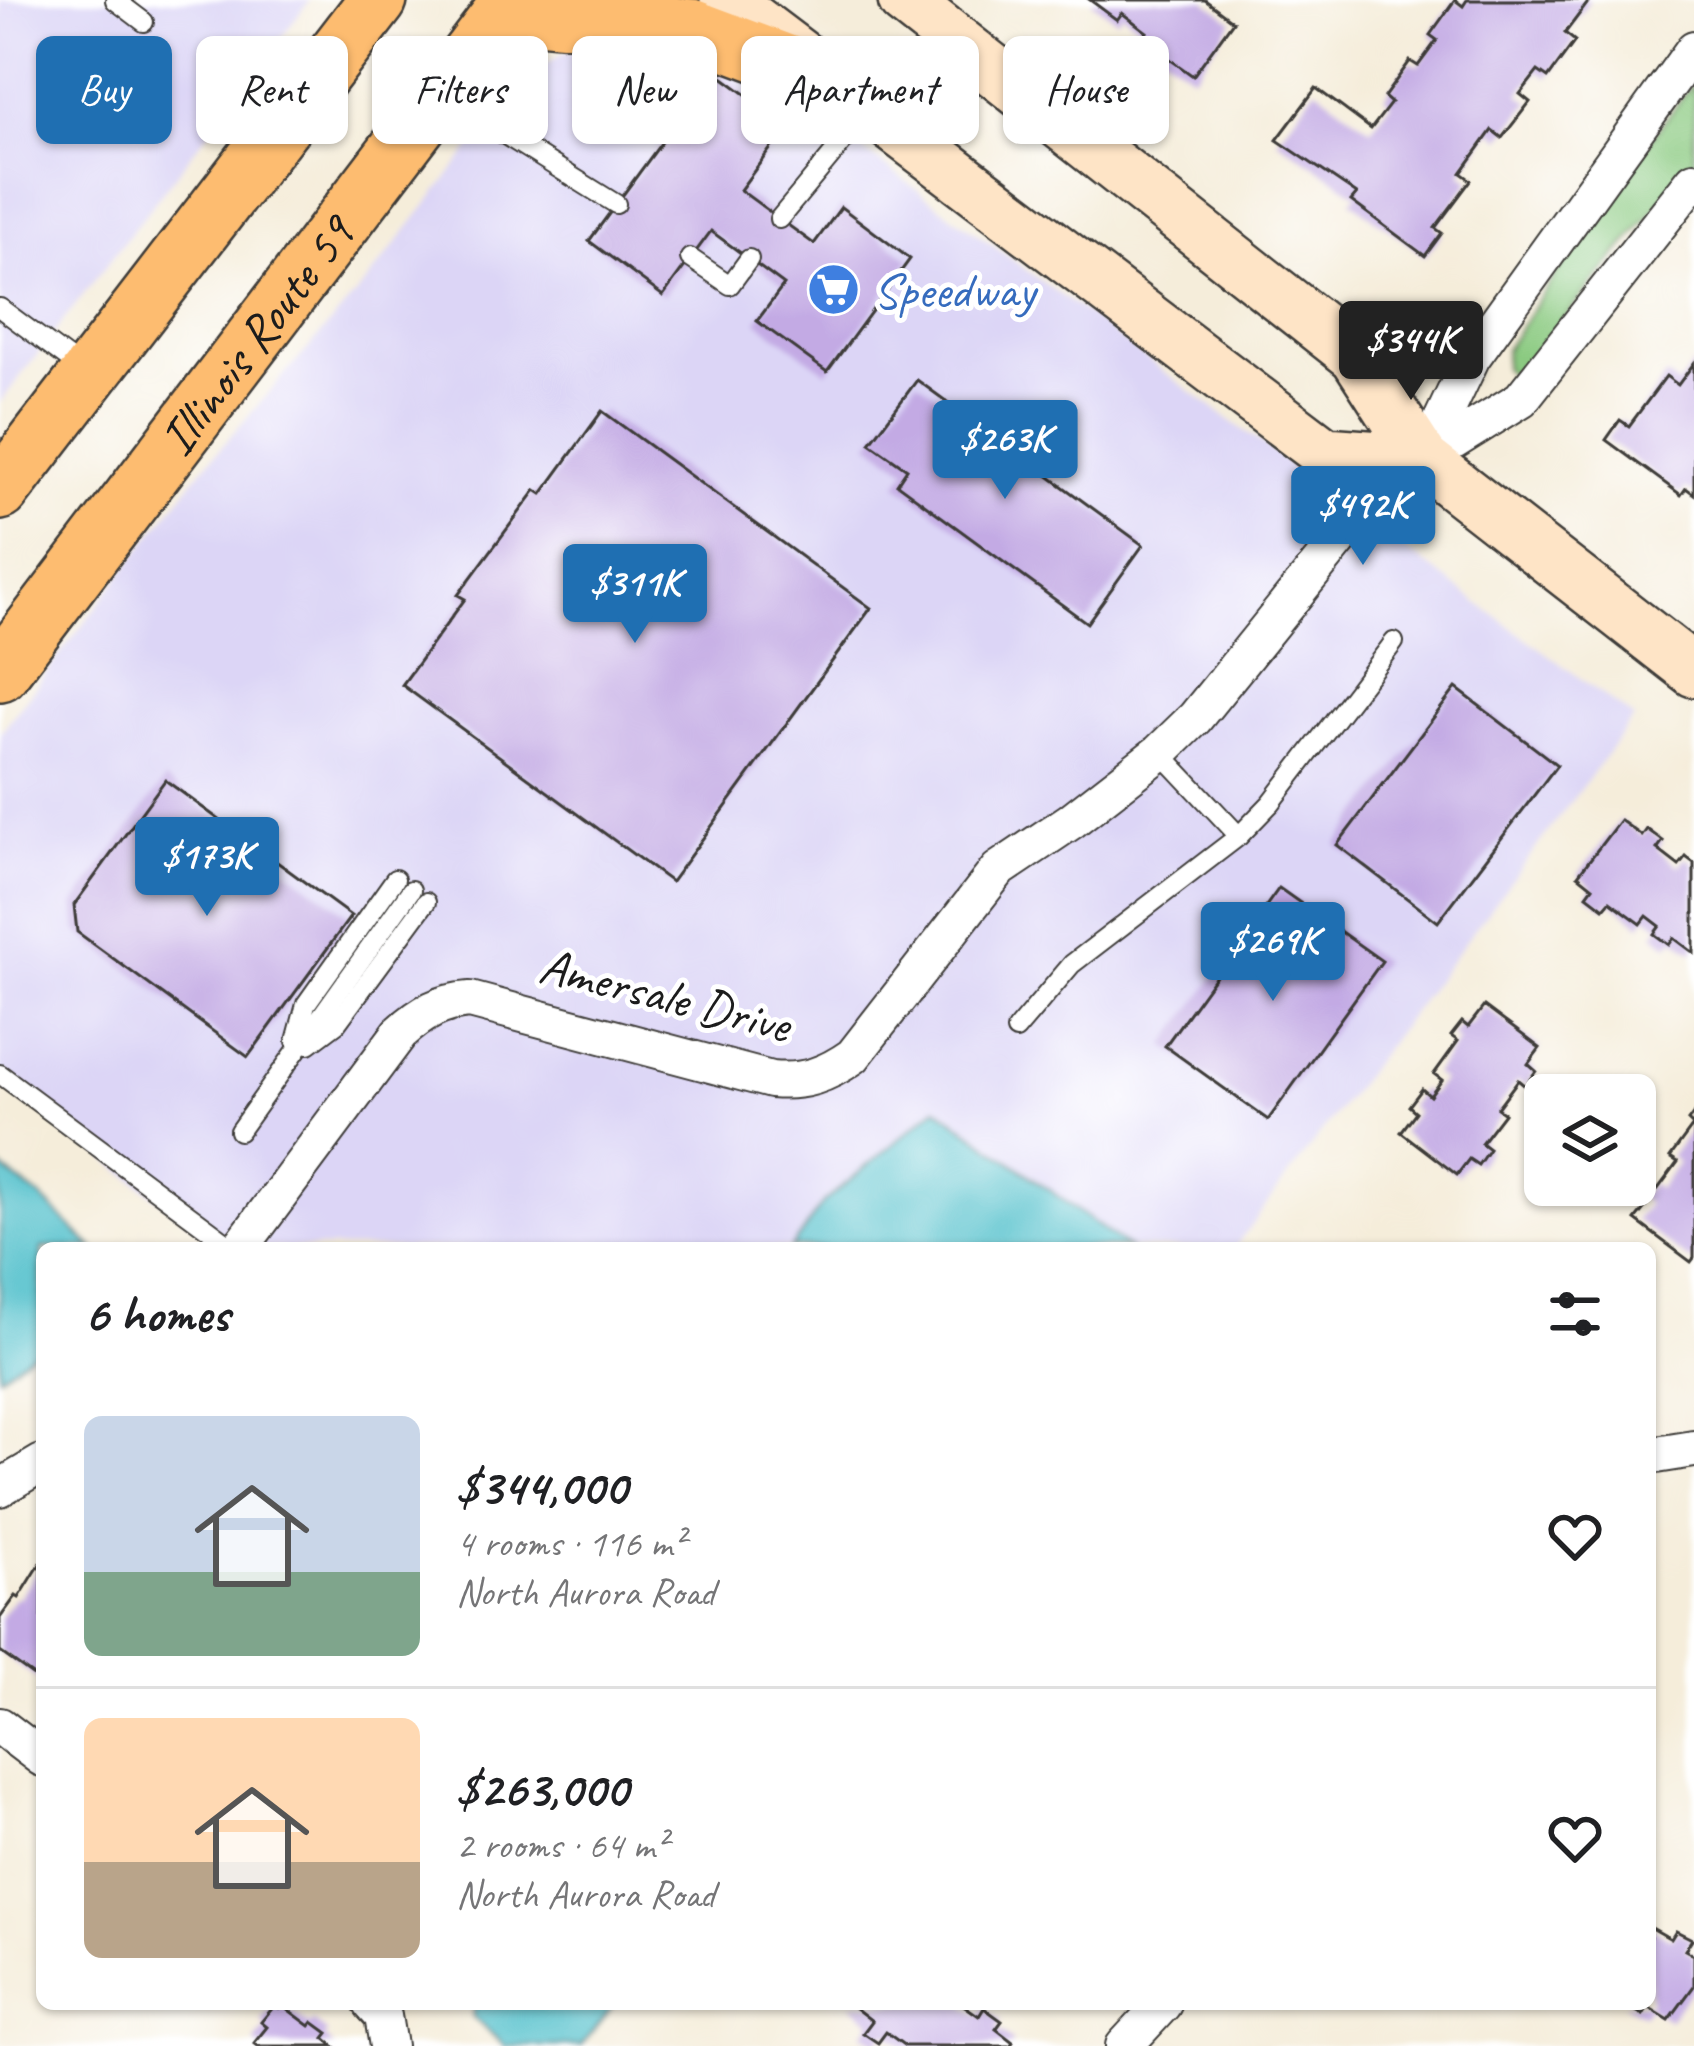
<!DOCTYPE html>
<html lang="en">
<head>
<meta charset="utf-8">
<style>
	:root { --surface:#fff; --page:#f2f2f2; --text:#202124; --muted:#757577; --line:#e0e0e0; --accent:#1f6fb2 }
	body { margin:0; font-family:Caveat,sans-serif; background:var(--page); color:var(--text); height:100vh; display:flex; flex-direction:column; font-size:45px; white-space:nowrap }
	* { box-sizing:border-box; margin:0 }
	p { font-size:39px; color:var(--muted) }
	.icon { flex:none; width:66px; height:66px; fill:none; stroke:currentColor; stroke-width:2; stroke-linecap:round; stroke-linejoin:round }
	.map { position:relative; flex:1; overflow:hidden }
	.side { position:absolute; left:36px; top:1242px; width:1620px; height:768px; display:flex; flex-direction:column; background:var(--surface); border-radius:18px; box-shadow:0 3px 9px #0004 }
	.side>* { flex:none }
	.hud { position:absolute; left:36px; top:36px; width:1623px; height:108px; display:flex; gap:24px }
	.controls { position:absolute; left:1524px; top:1074px; display:grid; gap:24px }
	.controls a { display:grid; place-items:center; width:132px; height:132px; border-radius:18px; background:var(--surface); box-shadow:0 3px 9px #0004; font-size:60px }
	.price { position:absolute; translate:-50% -102px; padding:0 27px; border-radius:12px; background:var(--accent); color:#fff; font-size:39px; line-height:78px; filter:drop-shadow(0 3px 6px #0008) }
	.price::after { content:''; position:absolute; left:50%; top:72px; width:36px; height:27px; margin-left:-18px; background:inherit; clip-path:polygon(0 0,100% 0,50% 100%) }
	.price.on { background:#222; color:#fff }
	ul { padding:0; list-style:none }
	li { display:flex; align-items:center; gap:36px; height:300px; padding:0 48px }
	li+li { border-top:3px solid var(--line) }
	li span { display:grid; place-items:center; flex:none; width:336px; height:240px; border-radius:18px; color:#555 }
	li>.icon { margin-inline-start:auto }
	span .icon { width:144px; height:144px; fill:#fffc; stroke-width:1 }
	li b { font-size:51px }
	h2 { display:flex; justify-content:space-between; align-items:center; height:144px; padding:0 48px; font-size:51px }
	.chip { padding:0 42px; border-radius:18px; background:var(--surface); box-shadow:0 3px 9px #0004; font-size:42px; line-height:108px }
	.chip.on { background:var(--accent); color:#fff }
	.map>svg:first-child { display:block }
	.built { fill:#dcd5f6 }
	.green { fill:#8bca81; stroke:#54734e; stroke-width:3 }
	.water { fill:#54c1cc; stroke:#386e74; stroke-width:3 }
	.building { fill:#c3aae4 }
	.lines { fill:none; stroke-linecap:round; stroke-linejoin:round }
	.lane-casing { stroke:#3d3b38; stroke-width:22 }
	.street-casing { stroke:#3d3b38; stroke-width:40 }
	.secondary-casing { stroke:#3d3b38; stroke-width:56 }
	.primary-casing { stroke:#3d3b38; stroke-width:62 }
	.lane { stroke:#fff; stroke-width:18 }
	.street { stroke:#fff; stroke-width:36 }
	.secondary { stroke:#fee4c6; stroke-width:51 }
	.primary { stroke:#fdbc70; stroke-width:57 }
	.labels { text-anchor:middle; dominant-baseline:central; stroke-width:10; stroke-linejoin:round; paint-order:stroke }
	.shop-label { font-size:51px; fill:#366cbe; stroke:#fff; text-anchor:start }
	.street-label { font-size:51px; fill:#1c1c1c; stroke:#fff }
</style>
</head>
<body>
<div class="map">
<svg width="1694" height="2046" viewBox="0 0 1694 2046">
	<rect width="100%" height="100%" fill="#fff"/>
	<filter id="ink" filterUnits="userSpaceOnUse"><feTurbulence type="fractalNoise" baseFrequency=".00833" numOctaves="2"/><feDisplacementMap in="SourceGraphic" scale="24" xChannelSelector="R" yChannelSelector="G"/><feConvolveMatrix kernelMatrix="1 2 1 2 8 2 1 2 1" color-interpolation-filters="sRGB"/></filter>
	<filter id="wash" filterUnits="userSpaceOnUse"><feTurbulence type="fractalNoise" baseFrequency=".004" numOctaves="4" result="noise"/><feDisplacementMap in="SourceGraphic" scale="48" xChannelSelector="R" yChannelSelector="G"/><feGaussianBlur stdDeviation="2.7" result="paint"/><feColorMatrix in="noise" values="0 0 0 0 0 0 0 0 0 0 0 0 0 0 0 0 0 1.4 0 .05"/><feComposite in="paint" operator="in"/></filter>
	<g filter="url(#wash)">
		<rect width="100%" height="100%" fill="#f5edda"/>
		<g class="built">
			<path d="M 0,0 L 310,0 L 0,403 Z"/>
			<path d="M 615,32 L 767,79 L 1634,718 L 1234,1248 L 223,1248 L 0,1078 L 0,733 L 202,469 L 365,284 L 527,76 L 581,42 Z"/>
		</g>
		<path class="green" d="M 1694,82 L 1694,163 L 1520,372 L 1512,375 L 1504,369 L 1505,350 L 1617,183 Z"/>
		<g class="water">
			<path d="M 937,1107 L 1128,1248 L 791,1248 L 824,1202 Z"/>
			<path d="M 0,1167 L 38,1195 L 93,1248 L 42,1248 L 42,1345 L 0,1376 Z"/>
			<path d="M 474,2004 L 614,2004 L 581,2046 L 505,2046 L 472,2017 Z"/>
		</g>
		<g id="blocks">
			<g class="building">
				<path d="M 1090,0 L 1205,0 L 1233,21 L 1193,76 L 1142,39 L 1147,32 L 1122,13 L 1117,20 Z"/>
				<path d="M 1455,0 L 1463,6 L 1467,0 L 1590,0 L 1565,33 L 1575,41 L 1548,78 L 1538,71 L 1520,94 L 1530,102 L 1502,138 L 1492,130 L 1461,173 L 1471,180 L 1435,228 L 1442,233 L 1425,256 L 1351,201 L 1357,194 L 1277,140 L 1316,88 L 1371,129 L 1391,103 L 1384,97 L 1410,61 L 1418,66 L 1437,40 L 1430,35 Z"/>
				<path d="M 714,71 L 788,125 L 740,190 L 814,244 L 841,207 L 910,259 L 827,372 L 757,321 L 784,285 L 711,231 L 663,296 L 589,241 Z"/>
				<path d="M 1694,363 L 1694,494 L 1686,488 L 1681,495 L 1606,440 L 1620,420 L 1629,426 L 1666,376 L 1678,385 Z"/>
				<path d="M 917,380 L 1143,545 L 1087,623 L 897,484 L 907,469 L 870,443 Z"/>
				<path d="M 602,411 L 871,608 L 671,882 L 402,685 L 465,599 L 458,595 L 536,490 L 542,494 Z"/>
				<path d="M 1456,688 L 1557,765 L 1438,922 L 1337,845 Z"/>
				<path d="M 165,780 L 351,916 L 248,1057 L 77,932 L 74,905 Z"/>
				<path d="M 1620,820 L 1642,836 L 1647,829 L 1663,841 L 1657,849 L 1679,866 L 1686,857 L 1694,863 L 1694,953 L 1674,938 L 1669,945 L 1654,934 L 1660,926 L 1647,916 L 1641,924 L 1610,901 L 1604,908 L 1587,895 L 1593,887 L 1578,875 Z"/>
				<path d="M 1279,888 L 1382,961 L 1268,1120 L 1165,1046 Z"/>
				<path d="M 1484,1006 L 1540,1048 L 1528,1064 L 1536,1071 L 1525,1086 L 1518,1080 L 1497,1108 L 1504,1113 L 1481,1143 L 1489,1149 L 1478,1165 L 1469,1159 L 1457,1175 L 1401,1132 L 1416,1112 L 1409,1106 L 1422,1089 L 1430,1096 L 1442,1080 L 1434,1074 L 1458,1041 L 1451,1036 L 1462,1022 L 1468,1027 Z"/>
				<path d="M 1694,1113 L 1694,1258 L 1691,1262 L 1635,1220 L 1648,1204 L 1640,1198 L 1651,1184 L 1658,1189 L 1678,1162 L 1670,1157 L 1693,1126 L 1688,1121 Z"/>
				<path d="M 42,1561 L 42,1682 L 0,1652 L 0,1618 L 16,1596 L 19,1598 Z"/>
				<path d="M 1650,1927 L 1671,1939 L 1676,1931 L 1692,1939 L 1685,1950 L 1694,1955 L 1694,1986 L 1669,2020 L 1648,2007 L 1643,2015 L 1623,2004 L 1650,2004 Z"/>
				<path d="M 850,2004 L 962,2004 L 979,2016 L 984,2008 L 1002,2021 L 996,2029 L 1013,2042 L 1010,2046 L 905,2046 L 886,2032 L 878,2043 L 863,2033 L 872,2021 Z"/>
				<path d="M 275,2005 L 279,2008 L 282,2005 L 310,2026 L 313,2022 L 328,2033 L 324,2038 L 334,2046 L 258,2046 L 254,2043 L 267,2027 L 261,2022 Z"/>
			</g>
		</g>
	</g>
	<g filter="url(#ink)">
		<use href="#blocks" fill-opacity="0" stroke="#3d3b38" stroke-width="3"/>
		<g class="lines">
			<defs>
				<g id="lane">
					<path d="M 115,0 L 144,22"/>
					<path d="M 447,99 L 616,204"/>
					<path d="M 779,219 L 866,114"/>
					<path d="M 690,258 L 730,285 L 749,259"/>
					<path d="M 0,308 L 86,372"/>
					<path d="M 1160,752 L 1239,836"/>
					<path d="M 1016,1030 L 1072,964 L 1239,836 L 1271,803 L 1394,642"/>
					<path d="M 296,1041 L 306,1004 L 395,879"/>
					<path d="M 309,1044 L 337,1023 L 426,902"/>
					<path d="M 0,1074 L 234,1248"/>
					<path d="M 239,1131 L 411,890"/>
				</g>
				<g id="street">
					<path d="M 1423,460 L 1472,357 L 1694,49"/>
					<path d="M 240,1248 L 400,1033 C 422,1013 441,1002 470,1000 L 771,1080 C 804,1083 826,1075 853,1056 L 998,870 L 1071,821 L 1160,752 L 1195,718 L 1343,535 L 1423,460 L 1521,399 L 1694,180"/>
					<path d="M 1650,1456 L 1694,1449"/>
					<path d="M 0,1488 L 42,1463"/>
					<path d="M 0,1726 L 42,1758"/>
					<path d="M 372,2004 L 383,2016 L 388,2046"/>
					<path d="M 1124,2046 L 1163,2004"/>
				</g>
				<g id="secondary">
					<path d="M 726,0 L 1325,453 L 1423,460"/>
					<path d="M 904,0 L 1356,356 L 1423,460 L 1694,671"/>
				</g>
				<g id="primary">
					<path d="M 504,11 L 691,28 L 830,80"/>
					<path d="M 0,491 L 378,0"/>
					<path id="s1" d="M 0,672 L 512,0"/>
				</g>
			</defs>
			<use href="#lane" class="lane-casing"/>
			<use href="#street" class="street-casing"/>
			<use href="#secondary" class="secondary-casing"/>
			<use href="#primary" class="primary-casing"/>
			<use href="#lane" class="lane"/>
			<use href="#street" class="street"/>
			<use href="#secondary" class="secondary"/>
			<use href="#primary" class="primary"/>
		</g>
	</g>
	<defs>
		<symbol id="supermarket-disc" viewBox="-11 -11 22 22"><circle r="9.5" fill="#3f7fe0" stroke="#fff"/><path d="M-6-5.5h2.5l.6 2H6L4.5 2H-2.5L-4.4-4H-6ZM-1.5 3.2a1.3 1.3 0 1 0 .1 0ZM3 3.2a1.3 1.3 0 1 0 .1 0Z" fill="#fff"/></symbol>
	</defs>
	<g fill-rule="evenodd">
		<use href="#supermarket-disc" x="804" y="260" width="59" height="59"/>
	</g>
	<g class="labels">
		<g class="shop-label">
			<text x="873" y="290">Speedway</text>
		</g>
		<g class="street-label">
			<text stroke="none"><textPath href="#s1" startOffset="423">Illinois Route 59</textPath></text>
			<text transform="translate(665 995) rotate(14)">Amersale Drive</text>
		</g>
	</g>
</svg>
<div class="controls">
<a><svg class="icon" aria-label="layers" viewBox="0 0 24 24"><path d="M12 4l9 5-9 5-9-5zM3 14l9 5 9-5"/></svg></a>
</div>
<b class="price on" style="left:1411px;top:403px">$344K</b>
<b class="price" style="left:1005px;top:502px">$263K</b>
<b class="price" style="left:1363px;top:568px">$492K</b>
<b class="price" style="left:635px;top:646px">$311K</b>
<b class="price" style="left:207px;top:919px">$173K</b>
<b class="price" style="left:1273px;top:1004px">$269K</b>
<div class="hud">
<a class="chip on">Buy</a>
<a class="chip">Rent</a>
<a class="chip">Filters</a>
<a class="chip">New</a>
<a class="chip">Apartment</a>
<a class="chip">House</a>
</div>
<section class="side">
<h2>6 homes<svg class="icon" aria-label="filters" viewBox="0 0 24 24"><path d="M4 7h16M4 17h16"/><circle cx="9" cy="7" r="2"/><circle cx="15" cy="17" r="2"/></svg></h2>
<ul>
<li><span style="background:linear-gradient(#c9d6e8 65%,#7fa58c 0)"><svg class="icon" aria-label="home" viewBox="0 0 24 24"><path d="M3 11l9-7 9 7M6 9v11h12V9"/></svg></span><div><b>$344,000</b><p>4 rooms · 116 m²</p><p>North Aurora Road</p></div><svg class="icon" aria-label="heart" viewBox="0 0 24 24"><path d="M12 20l-8-8c-3-5 5-10 8-4 3-6 11-1 8 4z"/></svg></li>
<li><span style="background:linear-gradient(#ffd9b3 60%,#b9a48a 0)"><svg class="icon" aria-label="home" viewBox="0 0 24 24"><path d="M3 11l9-7 9 7M6 9v11h12V9"/></svg></span><div><b>$263,000</b><p>2 rooms · 64 m²</p><p>North Aurora Road</p></div><svg class="icon" aria-label="heart" viewBox="0 0 24 24"><path d="M12 20l-8-8c-3-5 5-10 8-4 3-6 11-1 8 4z"/></svg></li>
</ul>
</section>
</div>
</body>
</html>
